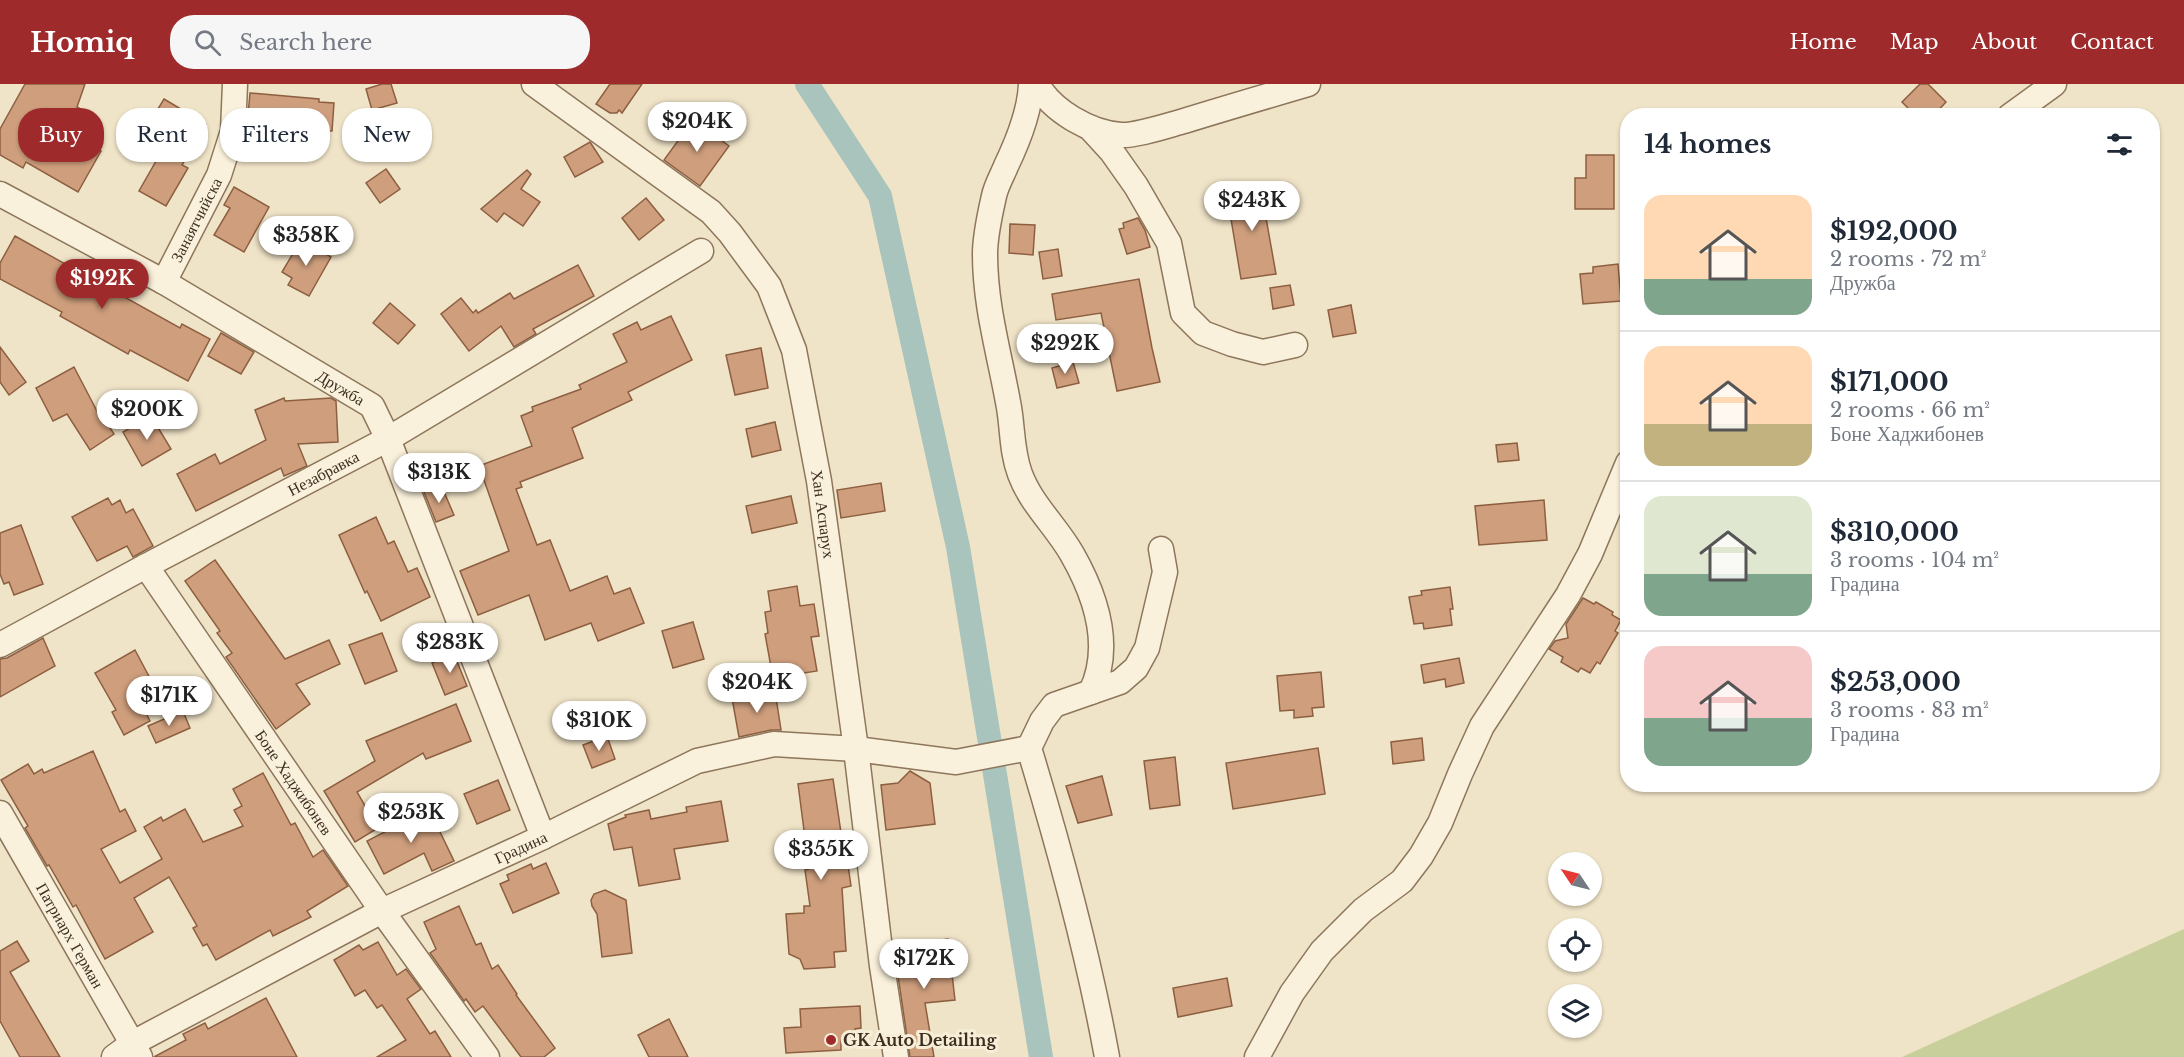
<!DOCTYPE html>
<html lang="en">
<head>
<meta charset="utf-8">
<style>
	:root { --surface:#fff; --page:#f6f6f7; --text:#1f2937; --muted:#747a83; --line:#e0e1e3; --accent:#9e2a2b }
	body { margin:0; font-family:"Libre Baskerville",serif; background:var(--page); color:var(--text); height:100vh; display:flex; flex-direction:column; font-size:22px; white-space:nowrap }
	* { box-sizing:border-box; margin:0 }
	p { font-size:20px; color:var(--muted) }
	.icon { flex:none; width:33px; height:33px; fill:none; stroke:currentColor; stroke-width:2; stroke-linecap:round; stroke-linejoin:round }
	.map { position:relative; flex:1; overflow:hidden }
	.panel { position:absolute; left:1620px; top:24px; width:540px; height:684px; display:flex; flex-direction:column; background:var(--surface); border-radius:24px; box-shadow:0 2px 4px #0004 }
	.panel>* { flex:none }
	.guide { position:absolute; left:18px; top:24px; width:570px; height:54px; display:flex; gap:12px }
	.needle { width:39px; rotate:305deg }
	.buttons { position:absolute; left:1548px; top:768px; display:grid; gap:12px }
	.buttons a { display:grid; place-items:center; width:54px; height:54px; border-radius:50%; background:var(--surface); box-shadow:0 2px 4px #0004; font-size:30px }
	.price { position:absolute; translate:-50% -51px; padding:0 14px; border-radius:21px; background:#fff; color:#222; font-size:20px; line-height:39px; filter:drop-shadow(0 2px 3px #0008) }
	.price::after { content:''; position:absolute; left:50%; top:36px; width:18px; height:14px; margin-left:-9px; background:inherit; clip-path:polygon(0 0,100% 0,50% 100%) }
	.price.current { background:var(--accent); color:#fff }
	ul { padding:0; list-style:none }
	li { display:flex; align-items:center; gap:18px; height:150px; padding:0 24px }
	li+li { border-top:2px solid var(--line) }
	li span { display:grid; place-items:center; flex:none; width:168px; height:120px; border-radius:18px; color:#555 }
	li>.icon { margin-inline-start:auto }
	span .icon { width:72px; height:72px; fill:#fffc; stroke-width:1 }
	li b { font-size:26px }
	h2 { display:flex; justify-content:space-between; align-items:center; height:72px; padding:0 24px; font-size:26px }
	.chip { padding:0 21px; border-radius:24px; background:var(--surface); box-shadow:0 2px 4px #0004; font-size:21px; line-height:54px }
	.chip.current { background:var(--accent); color:#fff }
	header { display:flex; align-items:center; gap:36px; box-sizing:border-box; height:84px; padding:0 30px; background:var(--accent); color:#fff }
	header strong { font-size:28px }
	nav { display:flex; gap:33px; margin-inline-start:auto; font-size:21px }
	.search { width:420px; height:54px; background:var(--page); display:flex; align-items:center; gap:15px; box-sizing:border-box; padding:0 21px; border-radius:24px; color:var(--muted); font-size:22px }
	.map>svg:first-child { display:block }
	.green { fill:#c9cf9b }
	.lines { fill:none; stroke-linecap:round; stroke-linejoin:round }
	.canal { stroke:#a9c4bc; stroke-width:24 }
	.building { fill:#cf9f7d; stroke:#8d5f41; stroke-width:1.5 }
	.minor-casing { stroke:#8d765c; stroke-width:27 }
	.minor { stroke:#faf1dc; stroke-width:24 }
	.poi-dot { fill:#9e2a2b; stroke:#f7eed8; stroke-width:2 }
	.labels { text-anchor:middle; dominant-baseline:central; stroke-width:6; stroke-linejoin:round; paint-order:stroke }
	.street-label { font-size:16px; fill:#3d2e20; stroke:#f7eed8 }
	.poi-label { font-size:16px; font-weight:bold; fill:#3d2e20; stroke:#f7eed8; text-anchor:start }
</style>
</head>
<body>
<header>
<strong>Homiq</strong>
<div class="search"><svg class="icon" aria-label="search" viewBox="0 0 24 24"><circle cx="10" cy="10" r="6"/><path d="M15 15l6 6"/></svg>Search here</div>
<nav><a>Home</a><a>Map</a><a>About</a><a>Contact</a></nav>
</header>
<div class="map">
<svg width="2184" height="973" viewBox="0 0 2184 973">
	<rect width="100%" height="100%" fill="#f0e4c8"/>
	<path class="green" d="M 2184,845 L 2184,973 L 1902,973 Z"/>
	<g class="lines">
		<path class="canal" d="M 807,0 L 880,112 L 958,463 L 1041,973"/>
	</g>
	<g class="building">
		<path d="M 25,0 L 85,0 L 77,23 L 98,35 L 84,58 L 101,67 L 78,108 L 26,78 L 23,84 L 0,71 L 0,45 Z"/>
		<path d="M 382,0 L 391,0 L 397,19 L 372,26 L 366,5 Z"/>
		<path d="M 610,0 L 642,0 L 622,29 L 619,26 L 617,29 L 610,29 L 596,20 Z"/>
		<path d="M 1920,0 L 1928,0 L 1946,18 L 1933,32 L 1916,32 L 1902,18 Z"/>
		<path d="M 250,9 L 319,15 L 319,18 L 334,19 L 332,47 L 310,46 L 310,48 L 247,42 Z"/>
		<path d="M 164,15 L 206,40 L 182,81 L 188,84 L 166,122 L 139,107 L 164,63 L 142,51 Z"/>
		<path d="M 693,36 L 729,62 L 700,102 L 664,76 Z"/>
		<path d="M 590,58 L 603,78 L 575,93 L 564,73 Z"/>
		<path d="M 1586,71 L 1614,71 L 1614,125 L 1575,125 L 1575,94 L 1586,94 Z"/>
		<path d="M 386,85 L 400,105 L 380,119 L 366,99 Z"/>
		<path d="M 527,86 L 531,90 L 521,105 L 540,118 L 523,142 L 504,129 L 497,138 L 481,125 Z"/>
		<path d="M 1264,99 L 1270,134 L 1266,134 L 1276,190 L 1241,195 L 1228,117 L 1238,115 L 1236,104 Z"/>
		<path d="M 234,103 L 269,123 L 244,168 L 214,151 L 230,124 L 224,121 Z"/>
		<path d="M 646,114 L 664,136 L 639,156 L 622,134 Z"/>
		<path d="M 1138,134 L 1145,146 L 1150,163 L 1127,170 L 1119,145 L 1124,144 L 1123,139 Z"/>
		<path d="M 1010,140 L 1035,141 L 1033,171 L 1009,169 Z"/>
		<path d="M 15,152 L 180,244 L 182,240 L 210,255 L 188,297 L 130,266 L 128,270 L 60,232 L 62,228 L 0,195 L 0,179 Z"/>
		<path d="M 301,156 L 331,173 L 309,212 L 288,201 L 292,194 L 282,188 Z"/>
		<path d="M 1058,165 L 1062,192 L 1043,195 L 1039,168 Z"/>
		<path d="M 1618,180 L 1621,217 L 1583,220 L 1580,190 L 1593,189 L 1593,183 Z"/>
		<path d="M 578,181 L 594,212 L 533,245 L 536,250 L 514,263 L 501,242 L 469,267 L 441,230 L 461,214 L 473,229 L 476,226 L 478,229 L 510,209 L 514,215 Z"/>
		<path d="M 1139,195 L 1152,264 L 1160,298 L 1117,307 L 1101,229 L 1056,236 L 1052,210 Z"/>
		<path d="M 1290,201 L 1294,221 L 1273,225 L 1270,204 Z"/>
		<path d="M 390,219 L 415,241 L 398,260 L 373,239 Z"/>
		<path d="M 1351,221 L 1356,249 L 1333,253 L 1328,226 Z"/>
		<path d="M 671,232 L 692,276 L 628,308 L 632,316 L 572,344 L 583,374 L 520,398 L 522,403 L 516,405 L 537,461 L 550,456 L 570,507 L 607,492 L 614,510 L 630,504 L 644,539 L 598,557 L 591,539 L 545,556 L 529,511 L 478,531 L 460,487 L 509,467 L 479,382 L 532,362 L 521,332 L 533,327 L 532,323 L 581,305 L 579,301 L 627,278 L 613,250 L 637,238 L 641,246 Z"/>
		<path d="M 221,249 L 254,268 L 241,290 L 208,272 Z"/>
		<path d="M 0,263 L 26,298 L 9,311 L 0,298 Z"/>
		<path d="M 761,264 L 768,304 L 735,311 L 726,271 Z"/>
		<path d="M 1073,278 L 1079,299 L 1057,304 L 1052,284 Z"/>
		<path d="M 74,283 L 98,329 L 100,328 L 114,350 L 90,366 L 67,330 L 53,337 L 36,304 Z"/>
		<path d="M 284,314 L 285,317 L 331,314 L 336,317 L 338,358 L 298,360 L 307,382 L 284,392 L 281,384 L 196,427 L 177,390 L 215,370 L 220,380 L 266,356 L 255,326 Z"/>
		<path d="M 151,332 L 171,365 L 142,382 L 123,348 Z"/>
		<path d="M 775,338 L 781,366 L 752,373 L 746,345 Z"/>
		<path d="M 1517,359 L 1519,376 L 1498,378 L 1496,361 Z"/>
		<path d="M 881,399 L 885,427 L 841,434 L 837,406 Z"/>
		<path d="M 441,401 L 454,431 L 436,438 L 424,408 Z"/>
		<path d="M 791,412 L 797,439 L 752,449 L 746,422 Z"/>
		<path d="M 108,414 L 112,421 L 120,416 L 126,429 L 133,425 L 153,462 L 133,473 L 127,462 L 97,477 L 72,433 Z"/>
		<path d="M 1544,416 L 1547,456 L 1479,461 L 1475,422 Z"/>
		<path d="M 376,433 L 388,460 L 394,457 L 408,488 L 417,484 L 430,513 L 381,537 L 367,507 L 365,509 L 339,451 Z"/>
		<path d="M 21,441 L 43,500 L 14,511 L 9,498 L 4,500 L 0,490 L 0,449 Z"/>
		<path d="M 215,476 L 285,575 L 329,556 L 340,580 L 296,600 L 310,620 L 276,645 L 226,573 L 232,569 L 217,549 L 220,547 L 185,497 Z"/>
		<path d="M 797,502 L 800,522 L 814,520 L 819,552 L 811,553 L 817,587 L 773,594 L 765,550 L 768,549 L 765,528 L 771,527 L 768,507 Z"/>
		<path d="M 1450,503 L 1453,525 L 1450,525 L 1452,541 L 1424,545 L 1423,539 L 1414,540 L 1409,513 L 1422,511 L 1421,507 Z"/>
		<path d="M 1583,514 L 1594,520 L 1596,518 L 1613,528 L 1612,531 L 1621,536 L 1615,547 L 1618,549 L 1600,580 L 1597,578 L 1590,589 L 1581,584 L 1578,588 L 1561,578 L 1563,573 L 1549,565 L 1555,557 L 1568,554 L 1566,540 Z"/>
		<path d="M 693,538 L 704,575 L 673,584 L 662,547 Z"/>
		<path d="M 382,549 L 397,587 L 365,600 L 349,561 Z"/>
		<path d="M 43,554 L 55,582 L 0,613 L 0,575 L 7,574 Z"/>
		<path d="M 135,566 L 152,598 L 135,608 L 150,637 L 124,651 L 112,628 L 116,626 L 95,589 Z"/>
		<path d="M 454,570 L 467,602 L 445,611 L 432,579 Z"/>
		<path d="M 1459,574 L 1464,599 L 1446,603 L 1445,595 L 1424,599 L 1421,581 Z"/>
		<path d="M 1321,588 L 1324,623 L 1312,624 L 1313,632 L 1294,634 L 1294,626 L 1280,627 L 1277,592 Z"/>
		<path d="M 775,607 L 781,646 L 771,646 L 739,653 L 732,614 Z"/>
		<path d="M 456,620 L 471,657 L 426,675 L 423,669 L 357,708 L 378,744 L 355,758 L 324,707 L 375,677 L 366,657 Z"/>
		<path d="M 183,627 L 190,644 L 156,659 L 148,642 Z"/>
		<path d="M 607,652 L 615,675 L 592,684 L 583,661 Z"/>
		<path d="M 1422,654 L 1424,676 L 1393,680 L 1391,658 Z"/>
		<path d="M 1318,664 L 1325,710 L 1233,725 L 1226,679 Z"/>
		<path d="M 93,667 L 120,728 L 125,725 L 136,747 L 101,765 L 120,799 L 162,775 L 144,743 L 161,733 L 163,737 L 185,725 L 203,758 L 243,742 L 234,726 L 242,722 L 233,705 L 263,689 L 291,741 L 295,739 L 313,773 L 323,766 L 348,802 L 307,827 L 311,833 L 273,852 L 270,846 L 216,876 L 207,860 L 203,862 L 193,844 L 197,842 L 169,793 L 134,814 L 153,848 L 105,875 L 76,821 L 73,823 L 49,781 L 47,782 L 25,744 L 28,742 L 1,696 L 28,680 L 34,690 L 42,685 L 44,689 Z"/>
		<path d="M 1175,673 L 1180,721 L 1150,725 L 1144,677 Z"/>
		<path d="M 910,687 L 930,699 L 935,740 L 886,746 L 881,701 L 898,699 Z"/>
		<path d="M 1102,692 L 1112,731 L 1078,739 L 1066,702 Z"/>
		<path d="M 833,695 L 842,755 L 844,754 L 851,802 L 842,804 L 846,867 L 834,868 L 835,883 L 804,885 L 800,875 L 789,870 L 786,830 L 804,829 L 804,822 L 810,822 L 805,786 L 809,785 L 798,700 Z"/>
		<path d="M 498,696 L 510,726 L 477,740 L 464,710 Z"/>
		<path d="M 721,717 L 728,757 L 674,765 L 680,795 L 639,802 L 632,763 L 614,766 L 608,740 L 626,733 L 625,731 L 649,726 L 651,735 L 687,728 L 686,723 Z"/>
		<path d="M 429,725 L 454,777 L 432,787 L 424,769 L 384,790 L 367,757 Z"/>
		<path d="M 546,779 L 559,809 L 513,829 L 500,800 L 509,796 L 507,791 L 531,780 L 533,785 Z"/>
		<path d="M 605,806 L 626,816 L 632,869 L 602,873 L 597,830 L 592,822 L 591,816 L 594,810 Z"/>
		<path d="M 459,822 L 476,861 L 481,859 L 492,885 L 498,881 L 517,910 L 516,911 L 555,964 L 544,973 L 521,973 L 483,922 L 475,928 L 466,915 L 464,917 L 430,869 L 436,865 L 424,838 Z"/>
		<path d="M 948,855 L 955,916 L 925,919 L 934,973 L 910,973 L 897,885 L 901,885 L 899,871 L 913,870 L 911,860 Z"/>
		<path d="M 17,857 L 29,877 L 10,888 L 60,973 L 20,973 L 0,937 L 0,867 Z"/>
		<path d="M 378,858 L 397,891 L 406,885 L 421,905 L 407,915 L 430,950 L 435,947 L 451,973 L 377,973 L 406,956 L 382,921 L 377,924 L 365,906 L 355,912 L 334,876 L 359,861 L 363,866 Z"/>
		<path d="M 1227,894 L 1232,922 L 1178,933 L 1173,904 Z"/>
		<path d="M 266,914 L 297,973 L 154,973 L 186,956 L 183,950 L 205,939 L 208,945 Z"/>
		<path d="M 860,922 L 861,944 L 855,945 L 855,955 L 841,956 L 841,966 L 786,969 L 784,944 L 801,943 L 800,925 Z"/>
		<path d="M 669,935 L 688,973 L 649,973 L 638,951 Z"/>
	</g>
	<g class="lines">
		<defs>
			<g id="minor">
				<path id="s1" d="M 534,0 L 711,128 L 730,149 L 769,202 L 794,266 L 819,397 L 856,665 L 882,882 L 896,973"/>
				<path d="M 1031,0 C 1030,28 1018,57 1006,82 C 1002,92 996,102 994,112 C 990,130 985,151 985,170 C 985,222 999,268 1008,318 C 1013,342 1011,366 1020,390 C 1031,420 1056,442 1072,470 C 1096,512 1113,562 1091,608"/>
				<path d="M 1037,0 C 1052,27 1090,49 1121,51 C 1136,52 1169,41 1184,37 C 1226,24 1267,12 1308,0"/>
				<path d="M 2010,32 L 2054,0"/>
				<path d="M 1090,44 L 1112,68 L 1136,102 L 1169,159 L 1183,229 L 1203,249 L 1232,260 L 1263,268 L 1295,261"/>
				<path id="s2" d="M 0,110 L 164,198 L 372,322 L 388,355 L 543,753"/>
				<path id="s3" d="M 164,198 L 219,91 L 233,47 L 235,0"/>
				<path id="s4" d="M 146,482 L 382,827 L 487,973"/>
				<path id="s5" d="M 0,561 L 146,482 L 388,355 L 701,167"/>
				<path id="s6" d="M 0,729 L 140,973"/>
				<path id="s7" d="M 114,973 L 133,959 L 382,827 L 543,753 L 697,677 L 774,660 L 856,665 L 956,678 L 1029,664"/>
				<path d="M 1107,973 C 1088,868 1060,766 1029,664 L 1042,637 L 1054,621 L 1120,598 L 1136,584 L 1147,564 L 1165,488 L 1161,465"/>
				<path d="M 1257,973 L 1292,909 L 1322,867 L 1363,826 L 1402,797 L 1421,772 L 1440,739 L 1460,690 L 1482,642 L 1568,511 L 1590,470 L 1628,379"/>
			</g>
		</defs>
		<use href="#minor" class="minor-casing"/>
		<use href="#minor" class="minor"/>
	</g>
	<circle class="poi-dot" cx="831" cy="956" r="6"/>
	<g class="labels">
		<g class="street-label">
			<text stroke="none"><textPath href="#s3" startOffset="70">Занаятчийска</textPath></text>
			<text stroke="none"><textPath href="#s2" startOffset="392">Дружба</textPath></text>
			<text stroke="none"><textPath href="#s5" startOffset="366">Незабравка</textPath></text>
			<text stroke="none"><textPath href="#s1" startOffset="548">Хан Аспарух</textPath></text>
			<text stroke="none"><textPath href="#s4" startOffset="262">Боне Хаджибонев</textPath></text>
			<text stroke="none"><textPath href="#s7" startOffset="458">Градина</textPath></text>
			<text stroke="none"><textPath href="#s6" startOffset="141">Патриарх Герман</textPath></text>
		</g>
		<g class="poi-label">
			<text x="843" y="956">GK Auto Detailing</text>
		</g>
	</g>
</svg>
<div class="buttons">
<a><svg class="needle" viewBox="-14 -14 28 28"><path d="M0-13l5 13h-10z" fill="#e53935"/><path d="M0 13l5-13h-10z" fill="#747a83"/></svg></a>
<a><svg class="icon" aria-label="locate" viewBox="0 0 24 24"><circle cx="12" cy="12" r="6"/><path d="M12 2v4M12 18v4M2 12h4M18 12h4"/></svg></a>
<a><svg class="icon" aria-label="layers" viewBox="0 0 24 24"><path d="M12 4l9 5-9 5-9-5zM3 14l9 5 9-5"/></svg></a>
</div>
<b class="price" style="left:697px;top:69px">$204K</b>
<b class="price" style="left:1252px;top:148px">$243K</b>
<b class="price" style="left:306px;top:183px">$358K</b>
<b class="price current" style="left:102px;top:226px">$192K</b>
<b class="price" style="left:1065px;top:291px">$292K</b>
<b class="price" style="left:147px;top:357px">$200K</b>
<b class="price" style="left:439px;top:420px">$313K</b>
<b class="price" style="left:450px;top:590px">$283K</b>
<b class="price" style="left:757px;top:630px">$204K</b>
<b class="price" style="left:169px;top:643px">$171K</b>
<b class="price" style="left:599px;top:668px">$310K</b>
<b class="price" style="left:411px;top:760px">$253K</b>
<b class="price" style="left:821px;top:797px">$355K</b>
<b class="price" style="left:924px;top:906px">$172K</b>
<div class="guide">
<a class="chip current">Buy</a>
<a class="chip">Rent</a>
<a class="chip">Filters</a>
<a class="chip">New</a>
</div>
<section class="panel">
<h2>14 homes<svg class="icon" aria-label="filters" viewBox="0 0 24 24"><path d="M4 7h16M4 17h16"/><circle cx="9" cy="7" r="2"/><circle cx="15" cy="17" r="2"/></svg></h2>
<ul>
<li><span style="background:linear-gradient(#ffd9b3 70%,#7fa58c 0)"><svg class="icon" aria-label="home" viewBox="0 0 24 24"><path d="M3 11l9-7 9 7M6 9v11h12V9"/></svg></span><div><b>$192,000</b><p>2 rooms · 72 m²</p><p>Дружба</p></div></li>
<li><span style="background:linear-gradient(#ffd9b3 65%,#c2b280 0)"><svg class="icon" aria-label="home" viewBox="0 0 24 24"><path d="M3 11l9-7 9 7M6 9v11h12V9"/></svg></span><div><b>$171,000</b><p>2 rooms · 66 m²</p><p>Боне Хаджибонев</p></div></li>
<li><span style="background:linear-gradient(#dfe7d0 65%,#7fa58c 0)"><svg class="icon" aria-label="home" viewBox="0 0 24 24"><path d="M3 11l9-7 9 7M6 9v11h12V9"/></svg></span><div><b>$310,000</b><p>3 rooms · 104 m²</p><p>Градина</p></div></li>
<li><span style="background:linear-gradient(#f6c9c9 60%,#7fa58c 0)"><svg class="icon" aria-label="home" viewBox="0 0 24 24"><path d="M3 11l9-7 9 7M6 9v11h12V9"/></svg></span><div><b>$253,000</b><p>3 rooms · 83 m²</p><p>Градина</p></div></li>
</ul>
</section>
</div>
</body>
</html>
